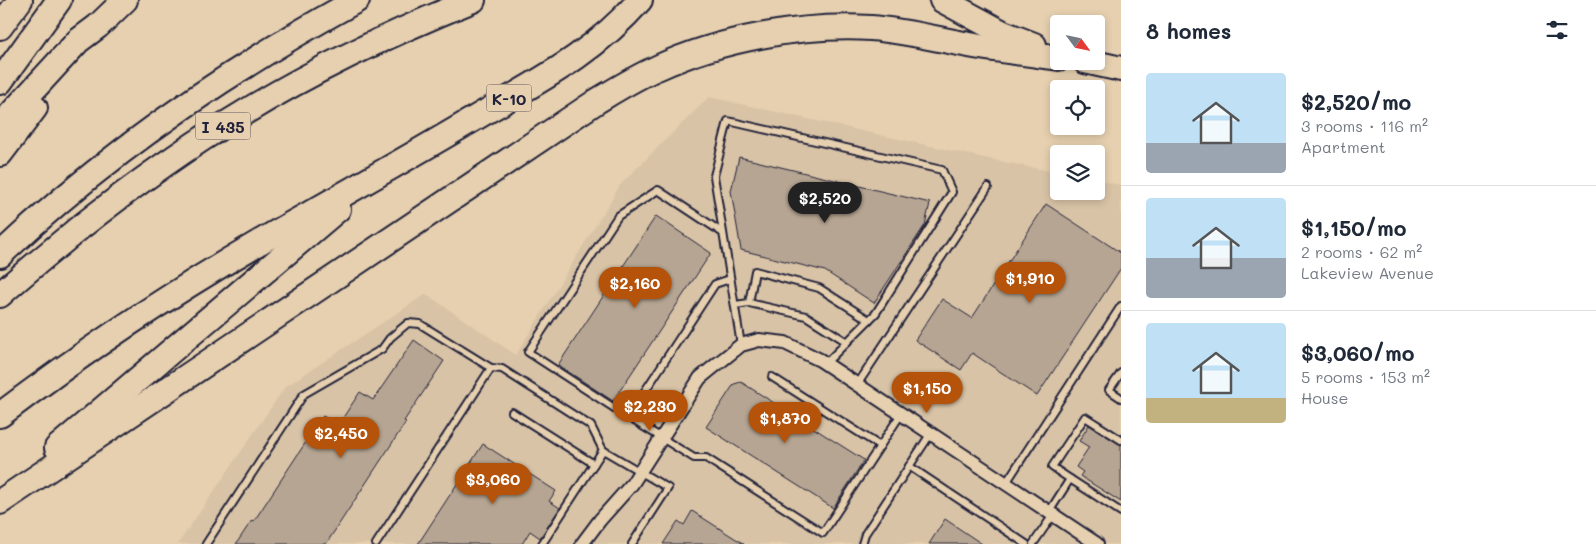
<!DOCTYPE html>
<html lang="en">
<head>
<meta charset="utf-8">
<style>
	:root { --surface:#fff; --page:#f6f6f7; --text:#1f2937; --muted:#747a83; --line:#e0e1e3; --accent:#b45309 }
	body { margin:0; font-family:Mali,sans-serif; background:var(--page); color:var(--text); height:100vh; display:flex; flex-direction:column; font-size:19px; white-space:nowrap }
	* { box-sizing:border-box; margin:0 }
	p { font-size:16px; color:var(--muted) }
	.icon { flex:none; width:28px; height:28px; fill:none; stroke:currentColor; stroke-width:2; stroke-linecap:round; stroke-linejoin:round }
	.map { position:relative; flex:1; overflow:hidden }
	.drawer { display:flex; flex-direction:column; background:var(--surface); width:475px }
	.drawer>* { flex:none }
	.needle { width:32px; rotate:123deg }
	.buttons { position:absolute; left:1050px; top:15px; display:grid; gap:10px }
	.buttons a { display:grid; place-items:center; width:55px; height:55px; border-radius:5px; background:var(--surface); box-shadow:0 2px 8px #0003; font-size:25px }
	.price { position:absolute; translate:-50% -42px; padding:0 11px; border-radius:18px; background:var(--accent); color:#fff; font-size:16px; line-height:32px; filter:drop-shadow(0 1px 2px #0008) }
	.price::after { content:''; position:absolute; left:50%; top:30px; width:15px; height:11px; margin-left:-8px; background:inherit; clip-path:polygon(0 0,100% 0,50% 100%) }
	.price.current { background:#222; color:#fff }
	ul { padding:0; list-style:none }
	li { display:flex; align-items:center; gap:15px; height:125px; padding:0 25px }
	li+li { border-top:1px solid var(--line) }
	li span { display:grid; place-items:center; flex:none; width:140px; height:100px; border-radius:5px; color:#555 }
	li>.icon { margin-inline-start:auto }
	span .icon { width:60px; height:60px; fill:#fffc; stroke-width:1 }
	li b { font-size:21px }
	h2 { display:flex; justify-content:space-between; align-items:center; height:60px; padding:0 25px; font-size:21px }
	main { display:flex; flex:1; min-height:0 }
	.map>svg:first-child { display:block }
	.built { fill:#d8c3a6 }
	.building { fill:#b6a592; stroke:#22223b }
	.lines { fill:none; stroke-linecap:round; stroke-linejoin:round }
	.lane-casing { stroke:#22223b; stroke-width:10 }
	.street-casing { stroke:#22223b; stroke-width:16 }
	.highway-casing { stroke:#22223b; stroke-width:28 }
	.lane { stroke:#e6d0af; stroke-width:6 }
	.street { stroke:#e6d0af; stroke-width:12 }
	.highway { stroke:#e6d0af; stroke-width:24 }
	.labels { text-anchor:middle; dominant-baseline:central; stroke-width:4.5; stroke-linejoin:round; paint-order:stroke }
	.shield { fill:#e6d0af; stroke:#5d565e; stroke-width:1 }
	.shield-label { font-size:16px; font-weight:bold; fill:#22223b }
</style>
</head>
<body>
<main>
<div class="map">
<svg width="1121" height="544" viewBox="0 0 1121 544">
	<rect width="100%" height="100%" fill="#e6d0af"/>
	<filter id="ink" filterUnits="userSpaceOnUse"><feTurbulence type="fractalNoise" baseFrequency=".02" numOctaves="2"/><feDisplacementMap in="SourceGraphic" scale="10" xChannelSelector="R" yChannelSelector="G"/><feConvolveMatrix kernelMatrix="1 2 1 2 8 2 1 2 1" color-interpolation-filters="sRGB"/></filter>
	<g filter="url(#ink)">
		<path class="built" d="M 709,97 L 980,157 L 1059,173 L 1059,191 L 1096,191 L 1096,180 L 1121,185 L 1121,544 L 178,544 L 285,387 L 426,294 L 516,355 L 621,184 Z"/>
		<g class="building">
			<path d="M 739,157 L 930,203 L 925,225 L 874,303 L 825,271 L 741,250 L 731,191 Z"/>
			<path d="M 1046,204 L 1121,253 L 1121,268 L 1037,396 L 972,353 L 961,370 L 915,340 L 942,299 L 972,318 Z"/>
			<path d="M 656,216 L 711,253 L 613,401 L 558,365 Z"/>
			<path d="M 414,340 L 444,361 L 404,421 L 406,422 L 326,544 L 236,544 L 252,520 L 254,521 L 323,416 L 338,425 L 360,392 L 373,400 Z"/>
			<path d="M 741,382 L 864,460 L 833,508 L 706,427 L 734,384 Z"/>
			<path d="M 1089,425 L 1121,445 L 1121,502 L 1080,476 L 1083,472 L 1076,467 L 1089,447 L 1079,441 Z"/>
			<path d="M 483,444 L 556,491 L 549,501 L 560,508 L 540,538 L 530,531 L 522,544 L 418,544 Z"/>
			<path d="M 692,511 L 744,544 L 663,544 L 678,521 L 684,525 Z"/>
			<path d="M 945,519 L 982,544 L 929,544 Z"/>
		</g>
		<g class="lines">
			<defs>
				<g id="lane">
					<path d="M 730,279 L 715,284 L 628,417 L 694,458 L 706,458 L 823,533 L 901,414"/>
					<path d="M 749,303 L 806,316 L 847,342"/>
					<path d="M 735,305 L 749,303 L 755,271 L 819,288 L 869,320"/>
					<path d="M 741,345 L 714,176 L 728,121 L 942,170 L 952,192 L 876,313 L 825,364"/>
					<path d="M 1121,373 L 1109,390 L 1121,398"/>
					<path d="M 772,377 L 880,446"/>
					<path d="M 857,385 L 988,187"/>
					<path d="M 512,412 L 594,464"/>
					<path d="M 628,417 L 528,352 L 618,216 L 658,190 L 723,233"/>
					<path d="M 909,466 L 1026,544"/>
					<path d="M 1070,479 L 1052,467 L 1085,417 L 1121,440"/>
					<path d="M 1006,483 L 1121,306"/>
					<path d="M 1049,512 L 1070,479 L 1121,512"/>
					<path d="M 206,544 L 304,394 L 382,349 L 390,338 L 408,323 L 420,324 L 491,368"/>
					<path d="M 376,544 L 491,368 L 502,369 L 591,426 L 603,450"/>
					<path d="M 542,544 L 603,450 L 668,488 L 632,544"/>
					<path d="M 862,544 L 865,534 L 931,433"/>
					<path d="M 1033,544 L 1053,515"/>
				</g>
				<path id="street" d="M 582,544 L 600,520 L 632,484 L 700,378 L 711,369 L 741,345 L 759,340 L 785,343 L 820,360 L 1097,544"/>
				<g id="highway">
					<path d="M 942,0 L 1003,33 L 1034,45"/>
					<path d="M 0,27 L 20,0"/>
					<path d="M 1085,61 L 1121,69"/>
					<path d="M 0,82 L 59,0"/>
					<path d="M 0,126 L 78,41 L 98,26 L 125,0"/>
					<path d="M 0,154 L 35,108"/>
					<path d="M 0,255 C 106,154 229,70 357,0"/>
					<path d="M 0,295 C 25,272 52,251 78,229 C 130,188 185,148 242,114 C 315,69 394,32 473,0"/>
					<path d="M 0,415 C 99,340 201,274 309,214 C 367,181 425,148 482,114 C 542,79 594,53 640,0"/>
					<path d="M 57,448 L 338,209"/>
					<path d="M 0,502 L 597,101 C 617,89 636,77 657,68 C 720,39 802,24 871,28 C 908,31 944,41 980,47 C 1006,51 1032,54 1059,58"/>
				</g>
			</defs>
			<use href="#lane" class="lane-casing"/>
			<use href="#street" class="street-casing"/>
			<use href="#highway" class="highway-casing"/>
			<use href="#lane" class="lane"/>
			<use href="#street" class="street"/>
			<use href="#highway" class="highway"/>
		</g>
	</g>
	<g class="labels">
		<g class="shield">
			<rect x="486.5" y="84.5" width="45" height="27" rx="4"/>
			<rect x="195.5" y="112.5" width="55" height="27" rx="4"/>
		</g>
		<g class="shield-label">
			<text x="509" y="98">K-10</text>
			<text x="223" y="126">I 435</text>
		</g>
	</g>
</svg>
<div class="buttons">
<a><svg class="needle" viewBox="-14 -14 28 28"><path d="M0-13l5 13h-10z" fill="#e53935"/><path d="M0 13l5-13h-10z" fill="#747a83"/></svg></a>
<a><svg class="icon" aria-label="locate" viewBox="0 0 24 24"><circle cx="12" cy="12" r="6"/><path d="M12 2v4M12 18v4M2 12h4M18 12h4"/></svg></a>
<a><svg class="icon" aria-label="layers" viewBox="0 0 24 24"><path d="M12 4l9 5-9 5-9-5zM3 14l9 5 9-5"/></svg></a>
</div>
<b class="price current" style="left:825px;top:224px">$2,520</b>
<b class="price" style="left:1030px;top:304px">$1,910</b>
<b class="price" style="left:635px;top:309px">$2,160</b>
<b class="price" style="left:927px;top:414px">$1,150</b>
<b class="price" style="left:650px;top:432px">$2,230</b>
<b class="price" style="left:785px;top:444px">$1,870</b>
<b class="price" style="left:341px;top:459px">$2,450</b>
<b class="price" style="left:493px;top:505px">$3,060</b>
</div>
<section class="drawer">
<h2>8 homes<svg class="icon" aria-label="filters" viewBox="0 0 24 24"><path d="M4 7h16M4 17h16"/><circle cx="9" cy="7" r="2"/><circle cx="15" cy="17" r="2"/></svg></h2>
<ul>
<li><span style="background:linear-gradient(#bfe0f5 70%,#9aa5b1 0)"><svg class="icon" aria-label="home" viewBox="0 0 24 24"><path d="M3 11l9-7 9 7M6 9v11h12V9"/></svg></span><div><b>$2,520/mo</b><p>3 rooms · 116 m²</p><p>Apartment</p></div></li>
<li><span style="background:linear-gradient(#bfe0f5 60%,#9aa5b1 0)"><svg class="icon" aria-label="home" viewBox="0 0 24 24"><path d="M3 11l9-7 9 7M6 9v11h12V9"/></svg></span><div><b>$1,150/mo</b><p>2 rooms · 62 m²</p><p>Lakeview Avenue</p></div></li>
<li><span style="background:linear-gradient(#bfe0f5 75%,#c2b280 0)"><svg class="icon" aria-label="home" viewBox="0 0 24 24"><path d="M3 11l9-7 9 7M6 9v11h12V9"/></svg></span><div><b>$3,060/mo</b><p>5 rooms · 153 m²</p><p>House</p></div></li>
</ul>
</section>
</main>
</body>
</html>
